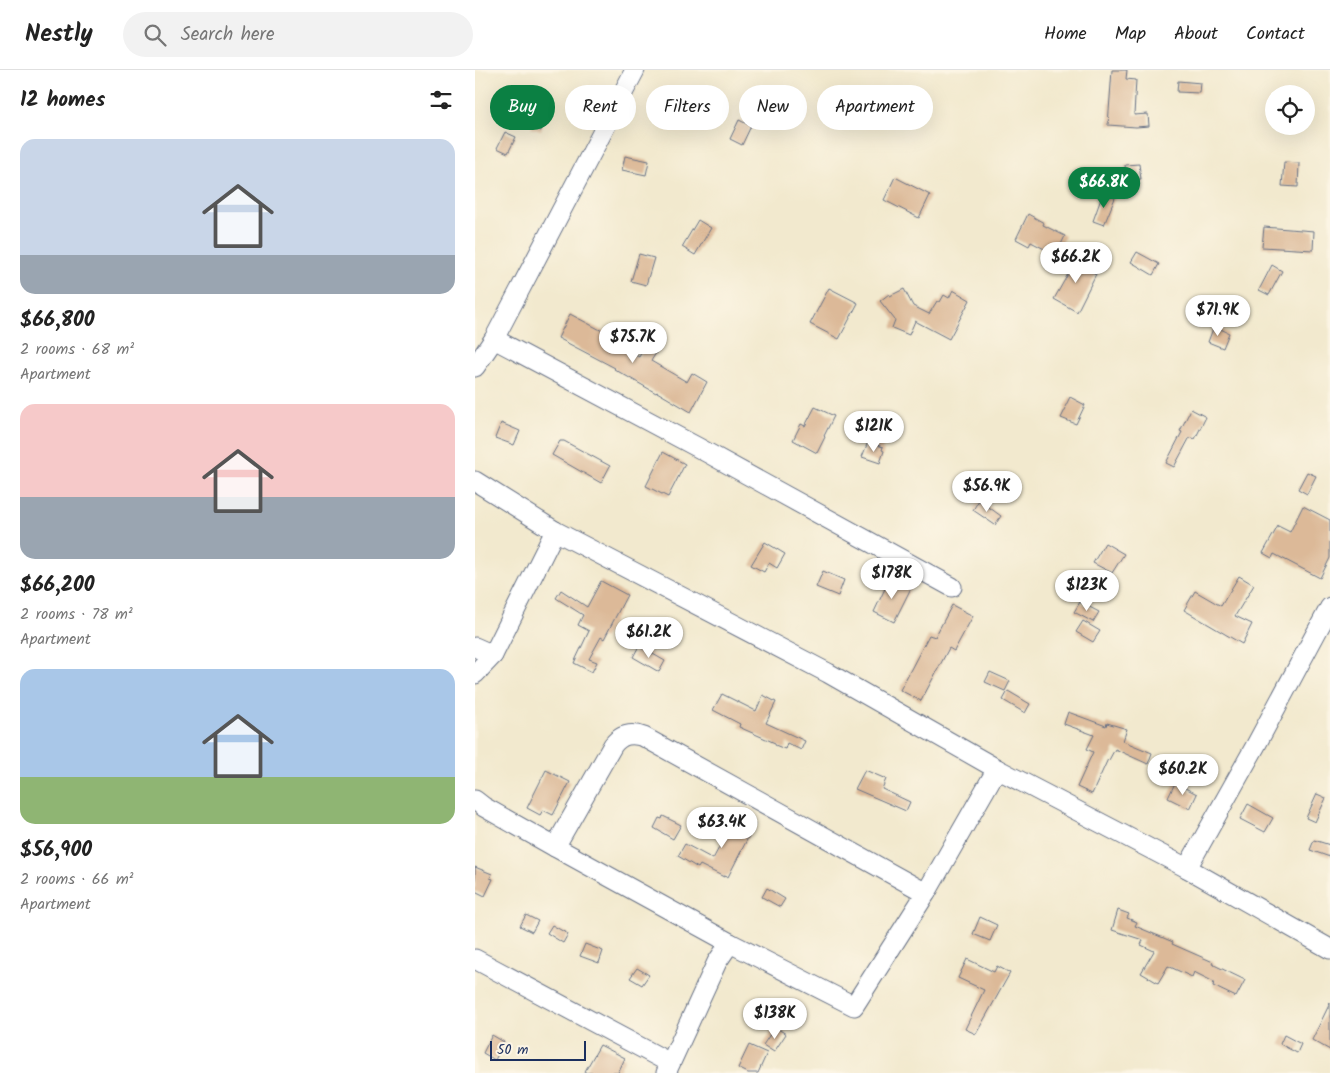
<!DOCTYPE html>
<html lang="en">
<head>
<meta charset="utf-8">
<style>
	:root { --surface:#fff; --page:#f2f2f2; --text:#222; --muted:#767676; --line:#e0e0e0; --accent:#0b8043 }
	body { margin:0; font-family:Kalam,sans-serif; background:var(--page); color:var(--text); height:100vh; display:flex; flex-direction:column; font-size:19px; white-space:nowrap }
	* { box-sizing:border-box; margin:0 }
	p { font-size:16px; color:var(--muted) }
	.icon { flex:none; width:28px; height:28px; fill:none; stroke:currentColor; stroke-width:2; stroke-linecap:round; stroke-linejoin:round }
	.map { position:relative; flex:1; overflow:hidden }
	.details { display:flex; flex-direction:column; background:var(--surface); width:475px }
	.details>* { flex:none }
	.hud { position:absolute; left:15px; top:15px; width:475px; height:45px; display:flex; gap:10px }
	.tools { position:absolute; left:790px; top:15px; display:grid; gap:10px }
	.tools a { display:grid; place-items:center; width:50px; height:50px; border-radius:50%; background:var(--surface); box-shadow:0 5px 20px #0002; font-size:25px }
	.scale { position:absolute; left:15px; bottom:12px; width:96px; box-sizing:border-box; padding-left:5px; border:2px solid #1b2f5e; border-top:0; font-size:14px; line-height:18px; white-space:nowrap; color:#1b2f5e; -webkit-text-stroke:4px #fcf5e5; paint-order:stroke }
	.price { position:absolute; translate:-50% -42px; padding:0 11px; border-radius:18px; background:#fff; color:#222; font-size:16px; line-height:32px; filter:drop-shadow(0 1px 2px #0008) }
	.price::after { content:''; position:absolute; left:50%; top:30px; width:15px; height:11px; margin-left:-8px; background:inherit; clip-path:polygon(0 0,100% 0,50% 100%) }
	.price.current { background:var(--accent); color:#fff }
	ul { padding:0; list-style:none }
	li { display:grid; align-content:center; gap:10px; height:265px; padding:0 20px }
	li span { display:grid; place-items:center; height:155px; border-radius:15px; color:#555 }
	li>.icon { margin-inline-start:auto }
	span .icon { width:90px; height:90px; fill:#fffc; stroke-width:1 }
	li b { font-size:21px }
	h2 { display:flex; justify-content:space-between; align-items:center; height:60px; padding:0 20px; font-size:21px }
	.pill { padding:0 18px; border-radius:22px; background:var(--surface); box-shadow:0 5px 20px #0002; font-size:18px; line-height:45px }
	.pill.current { background:var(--accent); color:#fff }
	header { display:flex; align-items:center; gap:30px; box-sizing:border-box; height:70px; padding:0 25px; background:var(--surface); border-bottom:1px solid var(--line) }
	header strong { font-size:24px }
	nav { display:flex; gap:28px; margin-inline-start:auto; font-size:18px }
	.search { width:350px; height:45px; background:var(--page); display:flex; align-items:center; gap:12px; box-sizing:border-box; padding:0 18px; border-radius:28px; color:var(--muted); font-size:19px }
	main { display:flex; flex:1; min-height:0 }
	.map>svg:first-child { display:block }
	.building { fill:#dcb998 }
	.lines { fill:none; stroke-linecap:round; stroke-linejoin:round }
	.minor-casing { stroke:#667085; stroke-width:21 }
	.minor { stroke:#fff; stroke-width:19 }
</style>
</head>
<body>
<header>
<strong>Nestly</strong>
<div class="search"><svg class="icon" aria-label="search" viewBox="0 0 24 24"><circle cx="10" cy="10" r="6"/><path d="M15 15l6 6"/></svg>Search here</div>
<nav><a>Home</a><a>Map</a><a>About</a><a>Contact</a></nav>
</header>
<main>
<section class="details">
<h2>12 homes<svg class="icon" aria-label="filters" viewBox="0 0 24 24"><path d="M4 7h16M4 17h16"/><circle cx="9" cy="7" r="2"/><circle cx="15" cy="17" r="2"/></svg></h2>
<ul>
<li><span style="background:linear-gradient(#c9d6e8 75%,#9aa5b1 0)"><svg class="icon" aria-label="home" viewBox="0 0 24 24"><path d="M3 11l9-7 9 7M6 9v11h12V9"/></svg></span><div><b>$66,800</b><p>2 rooms · 68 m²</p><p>Apartment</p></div></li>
<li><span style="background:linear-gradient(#f6c9c9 60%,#9aa5b1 0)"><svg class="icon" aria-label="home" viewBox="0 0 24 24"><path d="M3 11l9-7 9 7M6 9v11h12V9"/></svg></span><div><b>$66,200</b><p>2 rooms · 78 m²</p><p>Apartment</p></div></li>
<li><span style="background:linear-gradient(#a9c7e8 70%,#8fb573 0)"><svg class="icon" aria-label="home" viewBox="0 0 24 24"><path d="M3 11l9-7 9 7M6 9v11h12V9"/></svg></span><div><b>$56,900</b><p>2 rooms · 66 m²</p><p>Apartment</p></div></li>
</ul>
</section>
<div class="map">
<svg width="855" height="1003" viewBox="0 0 855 1003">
	<rect width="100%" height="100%" fill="#fcf5e5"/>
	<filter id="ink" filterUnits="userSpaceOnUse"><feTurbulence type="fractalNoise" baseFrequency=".02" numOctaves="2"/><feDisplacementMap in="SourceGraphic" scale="10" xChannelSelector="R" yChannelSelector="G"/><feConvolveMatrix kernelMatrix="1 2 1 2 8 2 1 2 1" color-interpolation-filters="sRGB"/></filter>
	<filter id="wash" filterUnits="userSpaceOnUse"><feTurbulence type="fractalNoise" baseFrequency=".0096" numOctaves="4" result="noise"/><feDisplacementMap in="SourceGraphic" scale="20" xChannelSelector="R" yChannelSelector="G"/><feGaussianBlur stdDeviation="1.12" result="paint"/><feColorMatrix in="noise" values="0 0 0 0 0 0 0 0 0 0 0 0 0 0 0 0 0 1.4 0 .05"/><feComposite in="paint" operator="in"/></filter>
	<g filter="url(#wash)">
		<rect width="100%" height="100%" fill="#f2e9ce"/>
		<g id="blocks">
			<g class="building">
				<path d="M 637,0 L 652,0 L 651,9 L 661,10 L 659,45 L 673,44 L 674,56 L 661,57 L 633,55 Z"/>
				<path d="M 703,11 L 726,13 L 725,23 L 702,22 Z"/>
				<path d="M 62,40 L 71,43 L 66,61 L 56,58 Z"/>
				<path d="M 264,50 L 276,56 L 267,75 L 255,69 Z"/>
				<path d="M 30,62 L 41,67 L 33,83 L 22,78 Z"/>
				<path d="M 150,86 L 174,91 L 171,105 L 147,100 Z"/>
				<path d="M 809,92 L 824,93 L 823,117 L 807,116 Z"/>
				<path d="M 664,94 L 666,109 L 652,110 L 650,95 Z"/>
				<path d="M 420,107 L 455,125 L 444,148 L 409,130 Z"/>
				<path d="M 628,123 L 640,128 L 629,155 L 618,151 Z"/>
				<path d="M 553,144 L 569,153 L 568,155 L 590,166 L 581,185 L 556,172 L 554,176 L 541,169 Z"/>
				<path d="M 223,150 L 236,158 L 220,185 L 207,177 Z"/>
				<path d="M 789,157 L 839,161 L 838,180 L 787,177 Z"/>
				<path d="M 606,181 L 616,187 L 610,198 L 621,204 L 602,242 L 579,229 Z"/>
				<path d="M 662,182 L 684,194 L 678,205 L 656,192 Z"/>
				<path d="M 164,184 L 179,188 L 171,215 L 156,211 Z"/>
				<path d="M 797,195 L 807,201 L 794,225 L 784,220 Z"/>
				<path d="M 354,218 L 383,233 L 364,269 L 335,254 Z"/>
				<path d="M 429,219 L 438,236 L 454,244 L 462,231 L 465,232 L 469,225 L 474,228 L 478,220 L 495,230 L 474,269 L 440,251 L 434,265 L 417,258 L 420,250 L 405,231 L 414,224 L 415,226 Z"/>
				<path d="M 95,244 L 135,265 L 133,270 L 164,287 L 170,276 L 181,283 L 176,291 L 212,312 L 217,303 L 232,312 L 216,342 L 182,322 L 181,323 L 139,299 L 140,298 L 83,268 Z"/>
				<path d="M 739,256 L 754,263 L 748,278 L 733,272 Z"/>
				<path d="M 595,327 L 610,335 L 601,354 L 586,348 L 591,338 L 590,337 Z"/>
				<path d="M 340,337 L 359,346 L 349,366 L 350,367 L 342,383 L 318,370 L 326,354 L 330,356 Z"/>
				<path d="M 716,339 L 731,347 L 720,369 L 715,367 L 699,397 L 691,393 L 707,362 L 705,361 Z"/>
				<path d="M 26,353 L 45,361 L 39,375 L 20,368 Z"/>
				<path d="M 85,371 L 89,371 L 135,396 L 126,413 L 77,385 Z"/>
				<path d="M 393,372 L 408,377 L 407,380 L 409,381 L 405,393 L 387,387 Z"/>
				<path d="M 188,382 L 210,394 L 193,427 L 171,416 Z"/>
				<path d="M 832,402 L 841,406 L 832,424 L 823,419 Z"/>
				<path d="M 504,430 L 526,446 L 520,455 L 498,440 Z"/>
				<path d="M 828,436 L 855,450 L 855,488 L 845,508 L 799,484 L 797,488 L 788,483 L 803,456 L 815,462 Z"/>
				<path d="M 290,472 L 310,484 L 302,498 L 294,493 L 289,502 L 276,495 Z"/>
				<path d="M 630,473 L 649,484 L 637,503 L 618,493 Z"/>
				<path d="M 348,501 L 369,510 L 363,526 L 341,517 Z"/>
				<path d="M 764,506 L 779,515 L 760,546 L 777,554 L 767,574 L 709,540 L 720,521 L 746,536 Z"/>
				<path d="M 415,508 L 436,518 L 419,552 L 399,542 Z"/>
				<path d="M 126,511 L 152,525 L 129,569 L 126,567 L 114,589 L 122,592 L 117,602 L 99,593 L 114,561 L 103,555 L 108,545 L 81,528 L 86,520 L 112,537 Z"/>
				<path d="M 605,532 L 624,542 L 618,552 L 599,542 Z"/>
				<path d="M 477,535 L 498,546 L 479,581 L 474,578 L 446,631 L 425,620 L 454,565 L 460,567 Z"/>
				<path d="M 608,551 L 625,561 L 618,572 L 601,562 Z"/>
				<path d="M 164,576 L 190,591 L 184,602 L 158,587 Z"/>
				<path d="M 515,602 L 535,611 L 530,621 L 510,612 Z"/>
				<path d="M 533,621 L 555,634 L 550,643 L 528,630 Z"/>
				<path d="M 247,624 L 281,641 L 288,625 L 301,632 L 291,653 L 330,671 L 326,680 L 312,673 L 310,679 L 300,675 L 300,673 L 264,657 L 265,654 L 238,640 Z"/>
				<path d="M 593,642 L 631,656 L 632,653 L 652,659 L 648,671 L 677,683 L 673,694 L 640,679 L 634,690 L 633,689 L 617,724 L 602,717 L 618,682 L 612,679 L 619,665 L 589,654 Z"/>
				<path d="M 71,700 L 95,712 L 78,745 L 68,740 L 65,745 L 52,738 Z"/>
				<path d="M 390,700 L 411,709 L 407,719 L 435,732 L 431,741 L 380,719 Z"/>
				<path d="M 700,713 L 722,724 L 715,739 L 693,728 Z"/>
				<path d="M 842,724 L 851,728 L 840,752 L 831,748 Z"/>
				<path d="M 773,734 L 798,748 L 790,762 L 765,749 Z"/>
				<path d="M 262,744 L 280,754 L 253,807 L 249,806 L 249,807 L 225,795 L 223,798 L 203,786 L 210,774 L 238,789 Z"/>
				<path d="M 188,746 L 206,755 L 198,769 L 179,758 L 184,748 L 187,749 Z"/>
				<path d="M 839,770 L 855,775 L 855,787 L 835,780 Z"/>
				<path d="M 0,797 L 17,804 L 15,808 L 18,809 L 10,826 L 0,821 Z"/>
				<path d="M 292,818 L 310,829 L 305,837 L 287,827 Z"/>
				<path d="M 643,840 L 654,844 L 652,848 L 662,852 L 660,856 L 698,872 L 697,874 L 738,892 L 737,894 L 770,910 L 761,927 L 738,916 L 739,912 L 719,902 L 717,907 L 693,896 L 683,913 L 666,903 L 679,881 L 666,875 L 668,870 L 637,860 Z"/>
				<path d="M 51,845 L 63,851 L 57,862 L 45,856 Z"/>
				<path d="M 505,847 L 522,855 L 515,871 L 498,864 Z"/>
				<path d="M 77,855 L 93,864 L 88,873 L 72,863 Z"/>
				<path d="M 110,874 L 128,881 L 124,893 L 105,886 Z"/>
				<path d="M 492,889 L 519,902 L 522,896 L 535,903 L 501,964 L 490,959 L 509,920 L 483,908 Z"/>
				<path d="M 162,898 L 174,905 L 167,915 L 155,908 Z"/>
				<path d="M 855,933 L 855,980 L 837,970 Z"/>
				<path d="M 300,957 L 311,964 L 299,982 L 288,975 Z"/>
				<path d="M 17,965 L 29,972 L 20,990 L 8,983 Z"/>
				<path d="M 809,965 L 826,974 L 822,983 L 805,974 Z"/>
				<path d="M 125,975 L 150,988 L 143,1003 L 109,1003 Z"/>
				<path d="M 274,975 L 292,983 L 283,1003 L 273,1003 L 263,998 Z"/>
			</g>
		</g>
	</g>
	<g filter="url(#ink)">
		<use href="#blocks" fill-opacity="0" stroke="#667085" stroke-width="1"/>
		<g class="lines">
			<defs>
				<g id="minor">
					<path d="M 19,269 L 222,377 L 477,517"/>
					<path d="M 0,297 L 19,269 L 160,0"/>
					<path d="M 0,411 L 80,461 L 353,603 L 522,699 L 712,798 L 855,879"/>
					<path d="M 0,577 L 18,585"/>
					<path d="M 0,604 L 18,585 L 80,461"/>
					<path d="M 0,730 L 9,737 L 80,777 L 255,873 L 379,936 L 451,823 L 522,699"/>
					<path d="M 80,777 L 138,675 C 146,665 156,662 169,667 L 451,823"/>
					<path d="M 712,798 L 781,675 L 855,537"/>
					<path d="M 0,889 L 195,993"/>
					<path d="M 191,1003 L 242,892 L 255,873"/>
				</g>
			</defs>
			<use href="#minor" class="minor-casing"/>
			<use href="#minor" class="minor"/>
		</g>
	</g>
</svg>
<div class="tools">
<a><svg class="icon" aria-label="locate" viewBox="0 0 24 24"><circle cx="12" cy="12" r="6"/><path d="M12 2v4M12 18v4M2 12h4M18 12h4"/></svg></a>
</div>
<div class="scale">50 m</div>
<b class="price current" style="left:629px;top:139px">$66.8K</b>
<b class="price" style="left:601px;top:214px">$66.2K</b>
<b class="price" style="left:743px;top:267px">$71.9K</b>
<b class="price" style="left:158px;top:294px">$75.7K</b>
<b class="price" style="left:399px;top:383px">$121K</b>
<b class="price" style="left:512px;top:443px">$56.9K</b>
<b class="price" style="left:417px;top:530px">$178K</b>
<b class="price" style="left:612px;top:542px">$123K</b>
<b class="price" style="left:174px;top:589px">$61.2K</b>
<b class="price" style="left:708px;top:726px">$60.2K</b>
<b class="price" style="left:247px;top:779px">$63.4K</b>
<b class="price" style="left:300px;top:970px">$138K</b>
<div class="hud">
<a class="pill current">Buy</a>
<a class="pill">Rent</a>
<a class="pill">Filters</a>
<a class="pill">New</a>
<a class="pill">Apartment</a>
</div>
</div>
</main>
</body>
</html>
